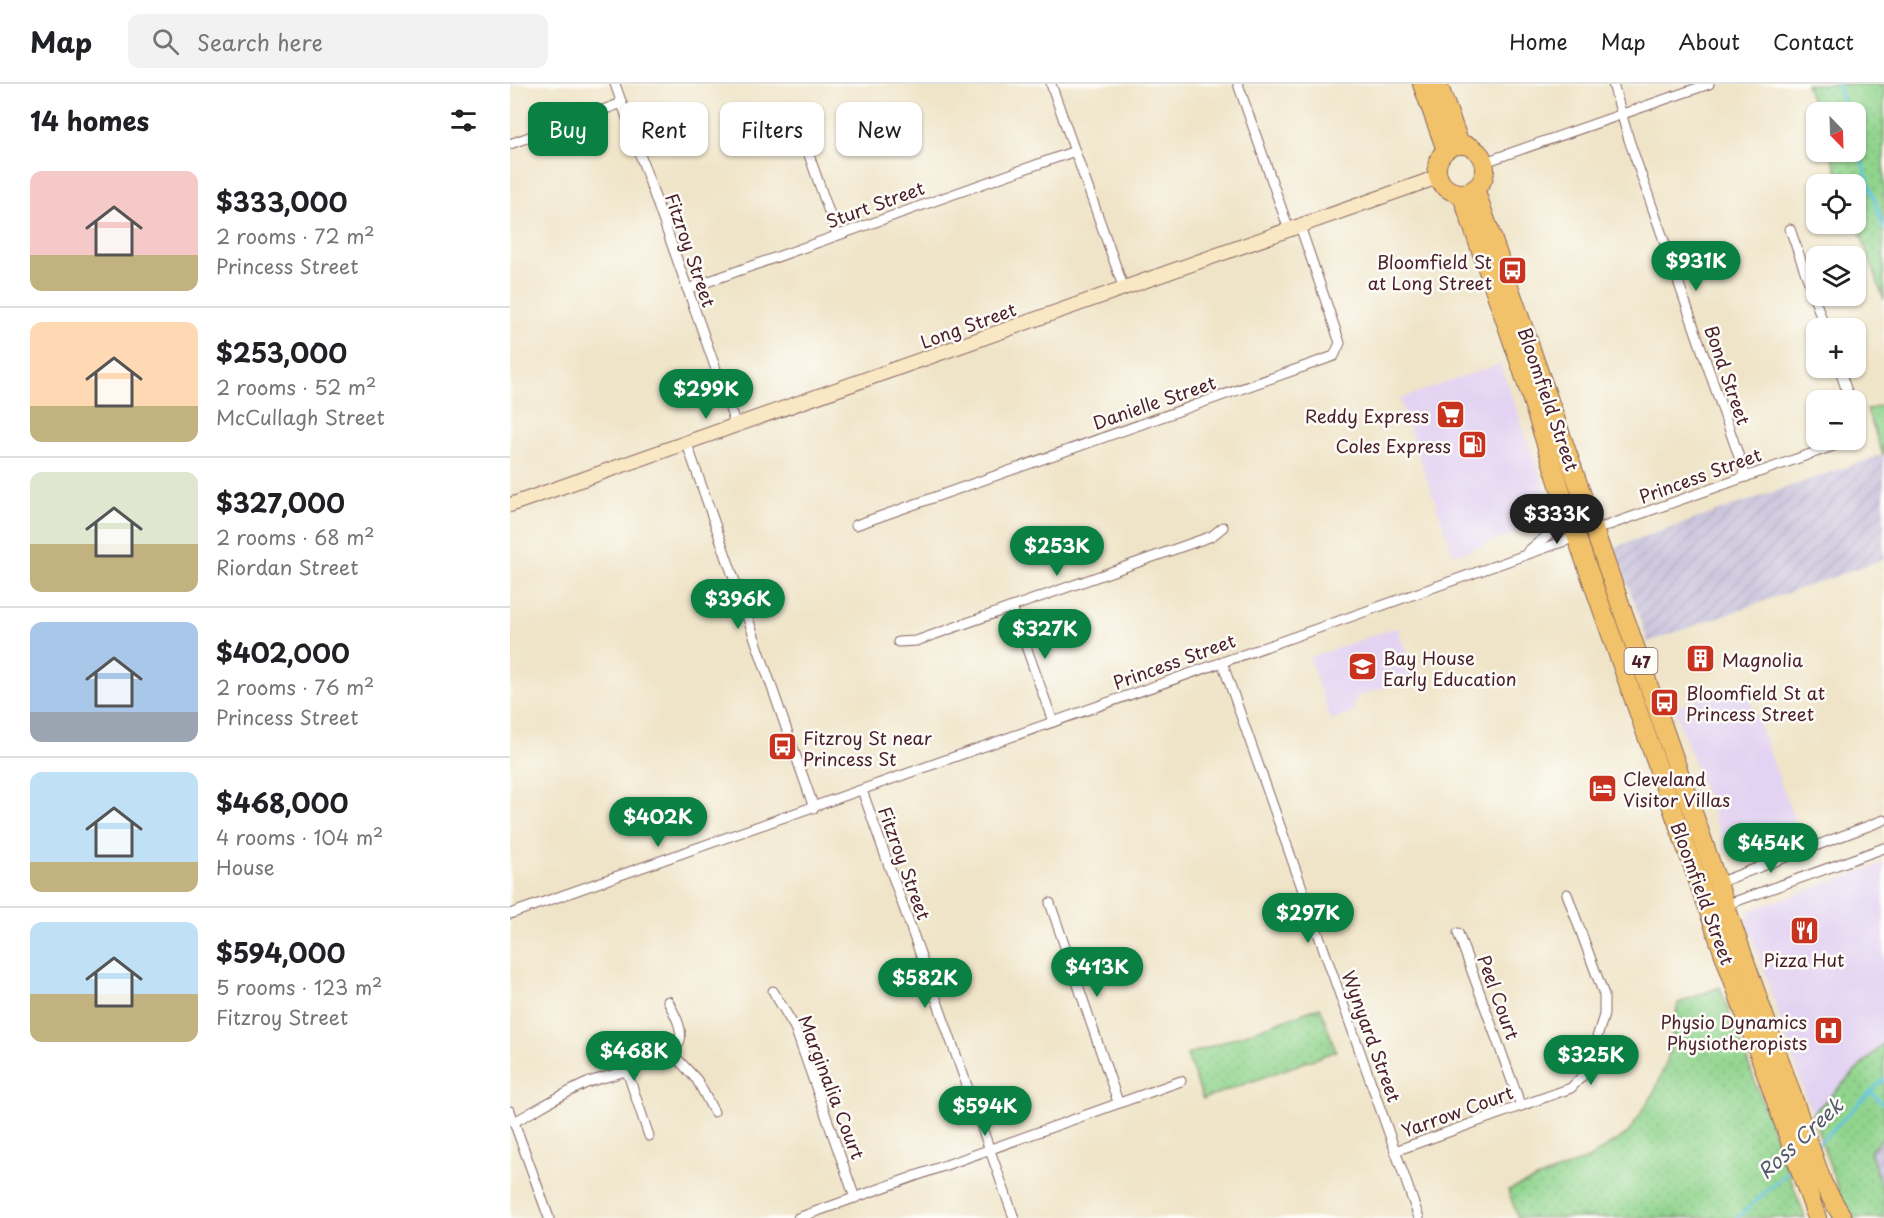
<!DOCTYPE html>
<html lang="en">
<head>
<meta charset="utf-8">
<style>
	:root { --surface:#fff; --page:#f2f2f2; --text:#202124; --muted:#757577; --line:#e0e0e0; --accent:#0b8043 }
	body { margin:0; font-family:"Playpen Sans",sans-serif; background:var(--page); color:var(--text); height:100vh; display:flex; flex-direction:column; font-size:22px; white-space:nowrap }
	* { box-sizing:border-box; margin:0 }
	p { font-size:20px; color:var(--muted) }
	.icon { flex:none; width:33px; height:33px; fill:none; stroke:currentColor; stroke-width:2; stroke-linecap:round; stroke-linejoin:round }
	.map { position:relative; flex:1; overflow:hidden }
	.sheet { display:flex; flex-direction:column; background:var(--surface); width:510px }
	.sheet>* { flex:none }
	.guide { position:absolute; left:18px; top:18px; width:570px; height:54px; display:flex; gap:12px }
	.needle { width:39px; rotate:157deg }
	.controls { position:absolute; left:1296px; top:18px; display:grid; gap:12px }
	.controls a { display:grid; place-items:center; width:60px; height:60px; border-radius:12px; background:var(--surface); box-shadow:0 2px 4px #0004; font-size:30px }
	.price { position:absolute; translate:-50% -51px; padding:0 14px; border-radius:21px; background:var(--accent); color:#fff; font-size:20px; line-height:39px; filter:drop-shadow(0 2px 3px #0008) }
	.price::after { content:''; position:absolute; left:50%; top:36px; width:18px; height:14px; margin-left:-9px; background:inherit; clip-path:polygon(0 0,100% 0,50% 100%) }
	.price.current { background:#222; color:#fff }
	ul { padding:0; list-style:none }
	li { display:flex; align-items:center; gap:18px; height:150px; padding:0 30px }
	li+li { border-top:2px solid var(--line) }
	li span { display:grid; place-items:center; flex:none; width:168px; height:120px; border-radius:12px; color:#555 }
	li>.icon { margin-inline-start:auto }
	span .icon { width:72px; height:72px; fill:#fffc; stroke-width:1 }
	li b { font-size:26px }
	h2 { display:flex; justify-content:space-between; align-items:center; height:72px; padding:0 30px; font-size:26px }
	.tag { padding:0 21px; border-radius:12px; background:var(--surface); box-shadow:0 2px 4px #0004; font-size:21px; line-height:54px }
	.tag.current { background:var(--accent); color:#fff }
	header { display:flex; align-items:center; gap:36px; box-sizing:border-box; height:84px; padding:0 30px; background:var(--surface); border-bottom:2px solid var(--line) }
	header strong { font-size:28px }
	nav { display:flex; gap:33px; margin-inline-start:auto; font-size:21px }
	.search { width:420px; height:54px; background:var(--page); display:flex; align-items:center; gap:15px; box-sizing:border-box; padding:0 21px; border-radius:12px; color:var(--muted); font-size:22px }
	main { display:flex; flex:1; min-height:0 }
	.map>svg:first-child { display:block }
	.built { fill:#e3d3f2 }
	.industrial { fill:url(#industrial-furrows) }
	.park { fill:url(#park-dots); stroke:#6d7a5c; stroke-width:1.5 }
	.lines { fill:none; stroke-linecap:round; stroke-linejoin:round }
	.stream { stroke:#64c4e2; stroke-width:3 }
	.street-casing { stroke:#846462; stroke-width:11 }
	.secondary-casing { stroke:#846462; stroke-width:16 }
	.highway-casing { stroke:#846462; stroke-width:20 }
	.street { stroke:#fff; stroke-width:9 }
	.secondary { stroke:#fae7c3; stroke-width:14 }
	.highway { stroke:#f2c26a; stroke-width:18 }
	.labels { text-anchor:middle; dominant-baseline:central; stroke-width:5; stroke-linejoin:round; paint-order:stroke }
	.shield { fill:#fdfcf7; stroke:#806168; stroke-width:1.5 }
	.shield-label { font-size:16px; font-weight:bold; fill:#4a1f2b }
	.street-label { font-size:18px; fill:#4a1f2b; stroke:#fdfcf7 }
	.poi-label { font-size:18px; fill:#4a1f2b; stroke:#fdfcf7; text-anchor:start }
	.water-label { font-size:20px; font-style:italic; fill:#53596b; stroke:#fdfcf7 }
</style>
</head>
<body>
<header>
<strong>Map</strong>
<div class="search"><svg class="icon" aria-label="search" viewBox="0 0 24 24"><circle cx="10" cy="10" r="6"/><path d="M15 15l6 6"/></svg>Search here</div>
<nav><a>Home</a><a>Map</a><a>About</a><a>Contact</a></nav>
</header>
<main>
<section class="sheet">
<h2>14 homes<svg class="icon" aria-label="filters" viewBox="0 0 24 24"><path d="M4 7h16M4 17h16"/><circle cx="9" cy="7" r="2"/><circle cx="15" cy="17" r="2"/></svg></h2>
<ul>
<li><span style="background:linear-gradient(#f6c9c9 70%,#c2b280 0)"><svg class="icon" aria-label="home" viewBox="0 0 24 24"><path d="M3 11l9-7 9 7M6 9v11h12V9"/></svg></span><div><b>$333,000</b><p>2 rooms · 72 m²</p><p>Princess Street</p></div></li>
<li><span style="background:linear-gradient(#ffd9b3 70%,#c2b280 0)"><svg class="icon" aria-label="home" viewBox="0 0 24 24"><path d="M3 11l9-7 9 7M6 9v11h12V9"/></svg></span><div><b>$253,000</b><p>2 rooms · 52 m²</p><p>McCullagh Street</p></div></li>
<li><span style="background:linear-gradient(#dfe7d0 60%,#c2b280 0)"><svg class="icon" aria-label="home" viewBox="0 0 24 24"><path d="M3 11l9-7 9 7M6 9v11h12V9"/></svg></span><div><b>$327,000</b><p>2 rooms · 68 m²</p><p>Riordan Street</p></div></li>
<li><span style="background:linear-gradient(#a9c7e8 75%,#9aa5b1 0)"><svg class="icon" aria-label="home" viewBox="0 0 24 24"><path d="M3 11l9-7 9 7M6 9v11h12V9"/></svg></span><div><b>$402,000</b><p>2 rooms · 76 m²</p><p>Princess Street</p></div></li>
<li><span style="background:linear-gradient(#bfe0f5 75%,#c2b280 0)"><svg class="icon" aria-label="home" viewBox="0 0 24 24"><path d="M3 11l9-7 9 7M6 9v11h12V9"/></svg></span><div><b>$468,000</b><p>4 rooms · 104 m²</p><p>House</p></div></li>
<li><span style="background:linear-gradient(#bfe0f5 60%,#c2b280 0)"><svg class="icon" aria-label="home" viewBox="0 0 24 24"><path d="M3 11l9-7 9 7M6 9v11h12V9"/></svg></span><div><b>$594,000</b><p>5 rooms · 123 m²</p><p>Fitzroy Street</p></div></li>
</ul>
</section>
<div class="map">
<svg width="1374" height="1134" viewBox="0 0 1374 1134">
	<defs>
		<pattern id="industrial-furrows" width="10" height="10" patternUnits="userSpaceOnUse" patternTransform="scale(1.5)"><rect width="10" height="10" fill="#c6c0da"/><path d="M-1 1l2-2M0 10L10 0M9 11l2-2" fill="none" stroke="#aca5bb"/></pattern>
		<pattern id="park-dots" width="8" height="8" patternUnits="userSpaceOnUse" patternTransform="scale(1.5)"><rect width="8" height="8" fill="#90d48d"/><path d="M2 2h.1M6 6h.1" fill="none" stroke="#7eb67a" stroke-width="1.8" stroke-linecap="round"/></pattern>
	</defs>
	<rect width="100%" height="100%" fill="#fdfcf7"/>
	<filter id="ink" filterUnits="userSpaceOnUse"><feTurbulence type="fractalNoise" baseFrequency=".0167" numOctaves="2"/><feDisplacementMap in="SourceGraphic" scale="12" xChannelSelector="R" yChannelSelector="G"/><feConvolveMatrix kernelMatrix="1 2 1 2 8 2 1 2 1" color-interpolation-filters="sRGB"/></filter>
	<filter id="wash" filterUnits="userSpaceOnUse"><feTurbulence type="fractalNoise" baseFrequency=".008" numOctaves="4" result="noise"/><feDisplacementMap in="SourceGraphic" scale="24" xChannelSelector="R" yChannelSelector="G"/><feGaussianBlur stdDeviation="1.35" result="paint"/><feColorMatrix in="noise" values="0 0 0 0 0 0 0 0 0 0 0 0 0 0 0 0 0 1.4 0 .05"/><feComposite in="paint" operator="in"/></filter>
	<g filter="url(#wash)">
		<rect width="100%" height="100%" fill="#efe4c7"/>
		<g class="built">
			<path d="M 990,280 L 1042,424 L 1027,442 L 944,471 L 889,315 Z"/>
			<path d="M 887,543 L 905,592 L 846,613 L 843,629 L 821,636 L 799,574 Z"/>
			<path d="M 1234,598 L 1289,749 L 1229,772 L 1217,768 L 1164,624 Z"/>
			<path d="M 1374,779 L 1374,959 L 1302,1030 L 1237,836 L 1241,826 Z"/>
		</g>
		<g class="industrial">
			<path d="M 1374,370 L 1374,475 L 1138,558 L 1105,463 Z"/>
			<path d="M 1374,1052 L 1374,1113 L 1360,1067 Z"/>
		</g>
		<g class="park">
			<path d="M 1296,0 L 1374,0 L 1374,216 L 1346,137 L 1346,100 L 1332,100 L 1320,68 L 1346,68 L 1346,28 L 1306,29 Z"/>
			<path d="M 1374,320 L 1374,370 L 1373,371 L 1357,326 Z"/>
			<path d="M 1210,903 L 1295,1134 L 1008,1134 L 998,1106 L 1078,1075 L 1118,1049 L 1144,1009 L 1158,974 L 1168,919 Z"/>
			<path d="M 810,923 L 826,967 L 693,1015 L 677,971 Z"/>
			<path d="M 1374,959 L 1374,1052 L 1360,1067 L 1374,1113 L 1374,1134 L 1342,1134 L 1336,1128 L 1302,1030 Z"/>
		</g>
		<g class="lines">
			<g class="stream">
				<path d="M 1327,0 L 1336,28"/>
				<path d="M 1346,60 L 1374,145"/>
				<path d="M 1361,1008 L 1374,1021"/>
				<path d="M 1307,1061 L 1374,995"/>
				<path d="M 1227,1134 L 1282,1084"/>
			</g>
		</g>
	</g>
	<g filter="url(#ink)">
		<g class="lines">
			<defs>
				<g id="street">
					<path d="M 105,0 L 226,342"/>
					<path d="M 541,0 L 614,205"/>
					<path d="M 728,0 L 779,146"/>
					<path d="M 1103,0 L 1119,56 L 1236,393"/>
					<path d="M 285,31 L 327,151"/>
					<path d="M 0,60 L 112,19"/>
					<path d="M 975,78 L 1199,0"/>
					<path d="M 1280,145 L 1315,244"/>
					<path d="M 177,205 L 565,67"/>
					<path d="M 1329,284 L 1340,316"/>
					<path d="M 1346,331 L 1349,342 L 1346,353"/>
					<path d="M 177,360 L 304,724"/>
					<path d="M 346,441 L 824,272 L 830,259 L 790,142"/>
					<path d="M 1082,447 L 1340,356"/>
					<path d="M 1018,467 L 1044,446 L 1057,426"/>
					<path d="M 502,523 L 543,638"/>
					<path d="M 388,558 L 406,557 L 702,452 L 713,443"/>
					<path d="M 712,578 L 909,1134"/>
					<path d="M 352,706 L 504,1134"/>
					<path d="M 1205,800 L 1374,736"/>
					<path d="M 540,819 L 608,1018"/>
					<path d="M 1213,822 L 1374,764"/>
					<path d="M 0,830 L 1069,452"/>
					<path d="M 948,849 L 1011,1022"/>
					<path d="M 263,907 L 285,944 L 345,1114"/>
					<path d="M 162,969 L 187,996 L 204,1028"/>
					<path d="M 117,987 L 139,1052"/>
					<path d="M 0,1027 L 39,1134"/>
					<path d="M 4,1038 C 28,1025 52,1010 77,999 C 98,990 165,980 170,956 C 173,943 163,928 158,917"/>
					<path d="M 885,1067 L 1061,1004 L 1076,988 L 1094,931 L 1094,911 L 1057,810"/>
					<path d="M 288,1134 L 671,997"/>
				</g>
				<path id="secondary" d="M 0,421 L 928,93"/>
				<g id="highway">
					<path d="M 912,0 L 936,66"/>
					<path d="M 928,0 L 950,60"/>
					<circle cx="951" cy="85" r="24"/>
					<path d="M 965,105 L 1313,1100 L 1333,1134"/>
					<path d="M 951,109 L 1012,285 L 1057,426 L 1307,1134"/>
				</g>
			</defs>
			<use href="#street" class="street-casing"/>
			<use href="#secondary" class="secondary-casing"/>
			<use href="#highway" class="highway-casing"/>
			<use href="#street" class="street"/>
			<use href="#secondary" class="secondary"/>
			<use href="#highway" class="highway"/>
		</g>
	</g>
	<defs>
		<symbol id="bus-square" viewBox="-11 -11 22 22"><rect x="-9" y="-9" width="18" height="18" rx="4" fill="#c8321e" stroke="#fdfcf7"/><path d="M-5-6H5V4H4V6H2V4H-2V6H-4V4H-5ZM-3.5-4V0h7V-4ZM-3.5 1.2v1.5H-2V1.2ZM2 1.2v1.5H3.5V1.2Z" fill="#fff"/></symbol>
		<symbol id="supermarket-square" viewBox="-11 -11 22 22"><rect x="-9" y="-9" width="18" height="18" rx="4" fill="#c8321e" stroke="#fdfcf7"/><path d="M-6-5.5h2.5l.6 2H6L4.5 2H-2.5L-4.4-4H-6ZM-1.5 3.2a1.3 1.3 0 1 0 .1 0ZM3 3.2a1.3 1.3 0 1 0 .1 0Z" fill="#fff"/></symbol>
		<symbol id="fuel-square" viewBox="-11 -11 22 22"><rect x="-9" y="-9" width="18" height="18" rx="4" fill="#c8321e" stroke="#fdfcf7"/><path d="M-5.5-6h7V0h2V4h1.3V-2.5L3-4.5l.8-.8L6-3V5H2.5V1h-1V6h-7ZM-4.2-4.7v3.2H.2V-4.7Z" fill="#fff"/></symbol>
		<symbol id="building-square" viewBox="-11 -11 22 22"><rect x="-9" y="-9" width="18" height="18" rx="4" fill="#c8321e" stroke="#fdfcf7"/><path d="M-4-6H4V6H1V3H-1V6H-4ZM-2.5-4.3h1.7v1.8h-1.7ZM.8-4.3h1.7v1.8H.8ZM-2.5-1h1.7V.8h-1.7ZM.8-1h1.7V.8H.8Z" fill="#fff"/></symbol>
		<symbol id="school-square" viewBox="-11 -11 22 22"><rect x="-9" y="-9" width="18" height="18" rx="4" fill="#c8321e" stroke="#fdfcf7"/><path d="M0-5L7-2L0 1L-7-2ZM-4 1L0 2.5L4 1V4Q0 6-4 4Z" fill="#fff"/></symbol>
		<symbol id="hotel-square" viewBox="-11 -11 22 22"><rect x="-9" y="-9" width="18" height="18" rx="4" fill="#c8321e" stroke="#fdfcf7"/><path d="M-6-4.5h1.5V1H6V5H4.5V3h-9V5H-6ZM-4 0a1.8 1.8 0 1 1 3.6 0ZM.5 0V-2.5h3Q6-2.5 6 0Z" fill="#fff"/></symbol>
		<symbol id="restaurant-square" viewBox="-11 -11 22 22"><rect x="-9" y="-9" width="18" height="18" rx="4" fill="#c8321e" stroke="#fdfcf7"/><path d="M-5-6h1v4h1v-4h1v4h1v-4h1v5L-1.5 .5V6h-2V.5L-5-1ZM5-6V6H3V1.5H1.5Q1.5-4 5-6Z" fill="#fff"/></symbol>
		<symbol id="hospital-square" viewBox="-11 -11 22 22"><rect x="-9" y="-9" width="18" height="18" rx="4" fill="#c8321e" stroke="#fdfcf7"/><path d="M-5-5h3v3.5h4V-5h3V5h-3V1.5h-4V5h-3Z" fill="#fff"/></symbol>
	</defs>
	<g fill-rule="evenodd">
		<use href="#bus-square" x="986" y="170" width="33" height="33"/>
		<use href="#supermarket-square" x="924" y="314" width="33" height="33"/>
		<use href="#fuel-square" x="946" y="344" width="33" height="33"/>
		<use href="#building-square" x="1174" y="558" width="33" height="33"/>
		<use href="#school-square" x="836" y="566" width="33" height="33"/>
		<use href="#bus-square" x="1138" y="602" width="33" height="33"/>
		<use href="#bus-square" x="256" y="646" width="33" height="33"/>
		<use href="#hotel-square" x="1076" y="688" width="33" height="33"/>
		<use href="#restaurant-square" x="1278" y="830" width="33" height="33"/>
		<use href="#hospital-square" x="1302" y="930" width="33" height="33"/>
	</g>
	<g class="labels">
		<rect class="shield" x="1114.5" y="564" width="33" height="26" rx="4.5"/>
		<g class="shield-label">
			<text x="1131" y="577">47</text>
		</g>
		<g class="street-label">
			<text transform="translate(365 120) rotate(-20)">Sturt Street</text>
			<text transform="translate(181 166) rotate(71)">Fitzroy Street</text>
			<text transform="translate(458 241) rotate(-20)">Long Street</text>
			<text transform="translate(1218 291) rotate(71)">Bond Street</text>
			<text transform="translate(1039 315) rotate(71)">Bloomfield Street</text>
			<text transform="translate(644 318) rotate(-19)">Danielle Street</text>
			<text transform="translate(1190 391) rotate(-20)">Princess Street</text>
			<text transform="translate(664 577) rotate(-20)">Princess Street</text>
			<text transform="translate(395 779) rotate(70)">Fitzroy Street</text>
			<text transform="translate(1193 809) rotate(70)">Bloomfield Street</text>
			<text transform="translate(989 913) rotate(70)">Peel Court</text>
			<text transform="translate(862 952) rotate(70)">Wynyard Street</text>
			<text transform="translate(322 1003) rotate(69)">Marginalia Court</text>
			<text transform="translate(947 1027) rotate(-20)">Yarrow Court</text>
		</g>
		<g class="poi-label">
			<text x="982" y="177" text-anchor="end">Bloomfield St<tspan x="982" dy="21">at Long Street</tspan></text>
			<text x="919" y="331" text-anchor="end">Reddy Express</text>
			<text x="941" y="361" text-anchor="end">Coles Express</text>
			<text x="873" y="573">Bay House<tspan x="873" dy="21">Early Education</tspan></text>
			<text x="1212" y="575">Magnolia</text>
			<text x="1176" y="608">Bloomfield St at<tspan x="1176" dy="21">Princess Street</tspan></text>
			<text x="293" y="653">Fitzroy St near<tspan x="293" dy="21">Princess St</tspan></text>
			<text x="1113" y="694">Cleveland<tspan x="1113" dy="21">Visitor Villas</tspan></text>
			<text x="1294" y="875" text-anchor="middle">Pizza Hut</text>
			<text x="1297" y="937" text-anchor="end">Physio Dynamics<tspan x="1297" dy="21">Physiotheropists</tspan></text>
		</g>
		<g class="water-label">
			<text transform="translate(1290 1054) rotate(-43)">Ross Creek</text>
		</g>
	</g>
</svg>
<div class="controls">
<a><svg class="needle" viewBox="-14 -14 28 28"><path d="M0-13l5 13h-10z" fill="#e53935"/><path d="M0 13l5-13h-10z" fill="#757577"/></svg></a>
<a><svg class="icon" aria-label="locate" viewBox="0 0 24 24"><circle cx="12" cy="12" r="6"/><path d="M12 2v4M12 18v4M2 12h4M18 12h4"/></svg></a>
<a><svg class="icon" aria-label="layers" viewBox="0 0 24 24"><path d="M12 4l9 5-9 5-9-5zM3 14l9 5 9-5"/></svg></a>
<a>+</a>
<a>−</a>
</div>
<b class="price" style="left:1186px;top:208px">$931K</b>
<b class="price" style="left:196px;top:336px">$299K</b>
<b class="price current" style="left:1047px;top:461px">$333K</b>
<b class="price" style="left:547px;top:493px">$253K</b>
<b class="price" style="left:228px;top:546px">$396K</b>
<b class="price" style="left:535px;top:576px">$327K</b>
<b class="price" style="left:148px;top:764px">$402K</b>
<b class="price" style="left:1261px;top:790px">$454K</b>
<b class="price" style="left:798px;top:860px">$297K</b>
<b class="price" style="left:587px;top:914px">$413K</b>
<b class="price" style="left:415px;top:925px">$582K</b>
<b class="price" style="left:124px;top:998px">$468K</b>
<b class="price" style="left:1081px;top:1002px">$325K</b>
<b class="price" style="left:475px;top:1053px">$594K</b>
<div class="guide">
<a class="tag current">Buy</a>
<a class="tag">Rent</a>
<a class="tag">Filters</a>
<a class="tag">New</a>
</div>
</div>
</main>
</body>
</html>
